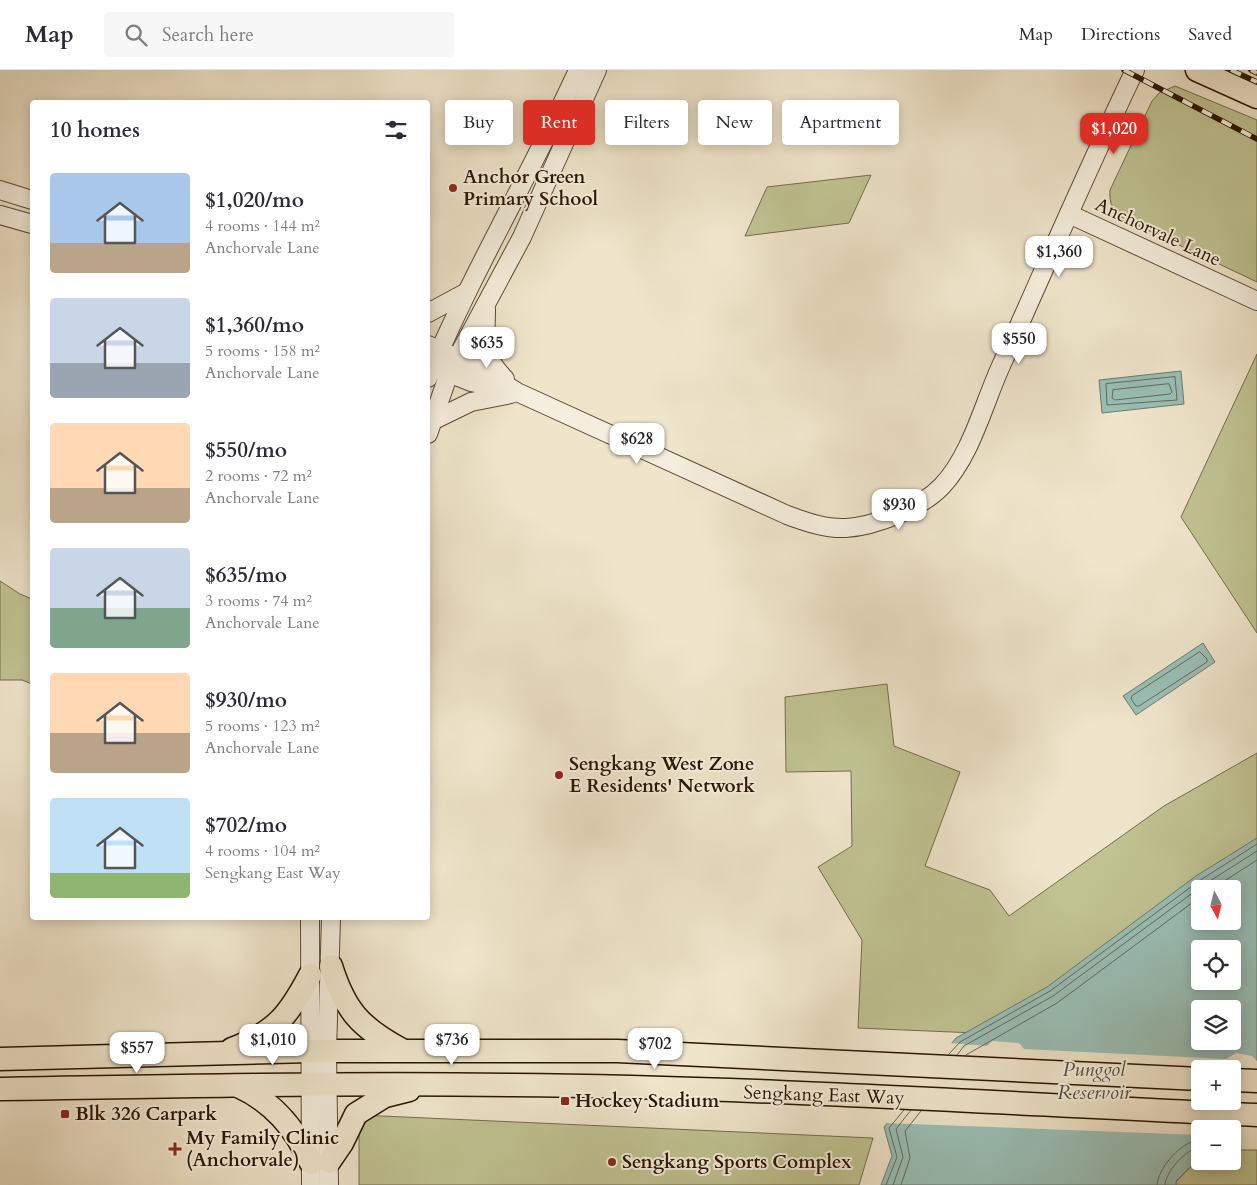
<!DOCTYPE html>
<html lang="en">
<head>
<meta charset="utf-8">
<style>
	:root { --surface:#fff; --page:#f7f7f7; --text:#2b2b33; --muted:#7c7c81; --line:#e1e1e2; --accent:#d93025 }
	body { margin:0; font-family:Cardo,serif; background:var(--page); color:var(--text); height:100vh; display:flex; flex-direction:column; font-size:19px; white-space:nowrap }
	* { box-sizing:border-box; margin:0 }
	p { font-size:16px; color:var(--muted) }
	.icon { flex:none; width:28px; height:28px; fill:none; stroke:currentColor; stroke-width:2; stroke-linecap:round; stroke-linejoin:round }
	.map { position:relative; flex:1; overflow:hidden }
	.side { position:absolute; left:30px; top:30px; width:400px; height:820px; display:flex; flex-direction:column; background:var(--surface); border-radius:5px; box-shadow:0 2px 12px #0003 }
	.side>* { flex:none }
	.top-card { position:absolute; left:445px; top:30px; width:475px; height:45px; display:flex; gap:10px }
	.needle { width:32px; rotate:173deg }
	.controls { position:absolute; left:1191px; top:810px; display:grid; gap:10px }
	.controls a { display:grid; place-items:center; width:50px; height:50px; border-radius:5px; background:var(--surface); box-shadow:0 2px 12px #0003; font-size:25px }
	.price { position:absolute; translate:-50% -42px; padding:0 11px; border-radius:10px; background:#fff; color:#222; font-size:16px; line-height:32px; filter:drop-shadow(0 1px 2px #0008) }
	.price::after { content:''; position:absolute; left:50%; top:30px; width:15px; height:11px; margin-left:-8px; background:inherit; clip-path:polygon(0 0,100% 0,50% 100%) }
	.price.current { background:var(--accent); color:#fff }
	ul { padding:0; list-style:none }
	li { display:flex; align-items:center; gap:15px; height:125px; padding:0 20px }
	li span { display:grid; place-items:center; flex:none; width:140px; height:100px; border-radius:5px; color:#555 }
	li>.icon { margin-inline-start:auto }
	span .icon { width:60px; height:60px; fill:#fffc; stroke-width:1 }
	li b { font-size:21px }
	h2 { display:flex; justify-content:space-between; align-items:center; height:60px; padding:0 20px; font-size:21px }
	.chip { padding:0 18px; border-radius:5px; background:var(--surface); box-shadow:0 2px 12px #0003; font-size:18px; line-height:45px }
	.chip.current { background:var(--accent); color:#fff }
	header { display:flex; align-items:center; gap:30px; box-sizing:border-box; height:70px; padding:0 25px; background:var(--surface); border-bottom:1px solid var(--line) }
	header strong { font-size:24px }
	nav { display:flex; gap:28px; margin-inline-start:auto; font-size:18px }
	.search { width:350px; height:45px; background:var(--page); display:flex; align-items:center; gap:12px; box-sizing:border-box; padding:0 18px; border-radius:5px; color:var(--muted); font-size:19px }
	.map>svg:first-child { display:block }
	.green { fill:#c0c292; stroke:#746c4a; fill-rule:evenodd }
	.water { fill:#9abfb6; stroke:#6d7b6e; fill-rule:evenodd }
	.pier { fill:#efe5cb; fill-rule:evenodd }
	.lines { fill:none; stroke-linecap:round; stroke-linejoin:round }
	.shore { stroke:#626a5c; stroke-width:1 }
	.minor-casing { stroke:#5a4934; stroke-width:20 }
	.major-casing { stroke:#291501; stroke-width:25 }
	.minor { stroke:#f5eedd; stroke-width:18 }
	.major { stroke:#efe5cb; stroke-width:22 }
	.rail-casing { stroke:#291501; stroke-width:5.5 }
	.rail { stroke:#f5eedd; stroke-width:4; stroke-dasharray:11; stroke-linecap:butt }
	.poi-dot { fill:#8f2418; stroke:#f5eedd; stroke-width:2 }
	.labels { text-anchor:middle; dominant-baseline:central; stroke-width:4; stroke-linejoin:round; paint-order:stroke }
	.poi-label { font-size:19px; font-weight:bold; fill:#291501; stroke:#f5eedd; text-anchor:start }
	.street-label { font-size:19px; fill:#291501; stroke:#f5eedd }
	.water-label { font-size:20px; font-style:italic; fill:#515040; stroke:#f5eedd }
</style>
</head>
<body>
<header>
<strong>Map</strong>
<div class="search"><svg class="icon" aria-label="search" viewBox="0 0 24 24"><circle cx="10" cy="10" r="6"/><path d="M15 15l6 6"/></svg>Search here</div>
<nav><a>Map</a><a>Directions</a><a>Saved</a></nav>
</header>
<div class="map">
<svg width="1257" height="1115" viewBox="0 0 1257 1115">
	<rect width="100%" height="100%" fill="#efe5cb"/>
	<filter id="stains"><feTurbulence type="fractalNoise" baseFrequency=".004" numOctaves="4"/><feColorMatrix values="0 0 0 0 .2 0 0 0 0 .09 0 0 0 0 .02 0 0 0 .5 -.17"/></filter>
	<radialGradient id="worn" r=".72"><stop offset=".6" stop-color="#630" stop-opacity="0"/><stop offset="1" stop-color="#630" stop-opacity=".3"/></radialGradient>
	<g class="green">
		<path d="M 1175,16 L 1257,50 L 1257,212 L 1124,149 C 1113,141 1109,134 1110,120 L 1152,31 L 1159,23 Z"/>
		<path d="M 871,105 L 849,153 L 745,166 L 767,117 Z"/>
		<path d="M 1257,284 L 1257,563 L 1181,447 Z"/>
		<path d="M 0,511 L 20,524 L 32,529 L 32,614 L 22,610 L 0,610 Z"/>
		<path d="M 887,614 L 894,676 L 960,702 L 925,796 L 990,820 L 1009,846 L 1164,736 L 1257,683 L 1257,975 L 858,958 L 862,870 L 818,797 L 852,776 L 851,701 L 786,702 L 785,627 ZM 1200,819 L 1232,819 L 1232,851 L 1200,851 ZM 1200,879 L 1232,879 L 1232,911 L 1200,911 ZM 1200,939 L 1232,939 L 1232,971 L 1200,971 Z"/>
		<path d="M 359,1045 L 873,1068 L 859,1115 L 359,1115 Z"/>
		<path d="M 1233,1080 L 1257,1080 L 1257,1115 L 1176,1115 L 1176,1112 L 1200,1087 L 1200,1091 L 1232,1091 Z"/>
	</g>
	<g class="water">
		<path d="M 1181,301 L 1184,334 L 1102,343 L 1099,310 Z"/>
		<path d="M 1203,573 L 1215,592 L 1136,645 L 1123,626 Z"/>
		<path d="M 1257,768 L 1257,1046 L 1233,1069 L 1232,1059 L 1200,1059 L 1200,1087 L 1176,1111 L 1176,1115 L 881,1115 L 892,1086 L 884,1057 L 956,968 L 1047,917 L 1196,806 ZM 1200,819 L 1232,819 L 1232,851 L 1200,851 ZM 1200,879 L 1232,879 L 1232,911 L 1200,911 ZM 1200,939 L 1232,939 L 1232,971 L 1200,971 ZM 1200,999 L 1232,999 L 1232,1031 L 1200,1031 Z"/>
	</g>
	<path class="pier" d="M 992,971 L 1019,973 L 1024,979 L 1226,989 L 1236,983 L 1252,986 L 1257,991 L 1257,1050 L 1238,1067 L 1233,1067 L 1232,1059 L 1200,1059 L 1200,1065 L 884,1053 L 949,973 L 987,976 ZM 1200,999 L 1232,999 L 1232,1031 L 1200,1031 Z"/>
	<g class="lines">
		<g class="shore">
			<path d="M 1175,307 L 1177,330 L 1107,335 L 1106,314 Z"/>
			<path d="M 1169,314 L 1172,322 L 1170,324 L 1115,330 L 1112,328 L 1113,320 Z"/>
			<path d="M 1200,582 L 1207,589 L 1207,592 L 1139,636 L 1136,636 L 1131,629 L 1132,626 Z"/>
			<path d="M 1212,819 L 1257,790"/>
			<path d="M 949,984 L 960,972 L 1050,921 L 1199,811 L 1257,774"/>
			<path d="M 957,985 L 964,976 L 1053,926 L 1202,816 L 1257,781"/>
			<path d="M 966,985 L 1057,933 L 1200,827"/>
			<path d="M 886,1115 L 897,1087 L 889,1058 L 904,1040"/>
			<path d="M 893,1115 L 903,1087 L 896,1059 L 911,1040"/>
			<path d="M 901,1115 L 910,1088 L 905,1061 L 921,1041"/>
			<path d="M 1157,1115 C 1158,1098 1182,1070 1200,1070"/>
			<path d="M 1165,1115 C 1165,1102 1187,1078 1200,1077"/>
		</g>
		<defs>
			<g id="minor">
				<path d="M 0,120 L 32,130"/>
				<path d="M 1069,144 L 1257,231"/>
				<path d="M 0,145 L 32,154"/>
				<path d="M 486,239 C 486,272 480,283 505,309"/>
				<path d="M 428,243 L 467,222"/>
				<path d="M 428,275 L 477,297 L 517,322 L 787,445 C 806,452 826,459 846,458 C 876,456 921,438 942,416 C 971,385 983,336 1000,298 C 1045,198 1088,98 1135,0"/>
				<path d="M 438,299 L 471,312 L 504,319"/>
				<path d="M 428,308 C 472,202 531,104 578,0"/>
				<path d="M 432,351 L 471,332 L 511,324"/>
				<path d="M 428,364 L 449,303 L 522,167 L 597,0"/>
				<path d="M 310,848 L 311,1115"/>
				<path d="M 329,1115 L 327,981 L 331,848"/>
			</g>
			<g id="major">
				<path d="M 1197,0 L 1257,27"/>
				<path d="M 331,896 C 345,941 361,958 402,980"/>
				<path d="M 232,979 C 276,962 289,945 310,905"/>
				<path d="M 0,989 L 309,981 L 617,981 L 1200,1009"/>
				<path d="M 1232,1010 L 1257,1011"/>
				<path d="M 238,1016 C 273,1032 295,1058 311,1093"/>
				<path d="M 0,1019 C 171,1016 341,1013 512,1015 C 760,1017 1009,1034 1257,1045"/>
				<path d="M 329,1092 L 342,1073 L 356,1044 L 385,1026 L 409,1020"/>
			</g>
		</defs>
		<use href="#minor" class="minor-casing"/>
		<use href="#major" class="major-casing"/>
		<use href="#minor" class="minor"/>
		<use href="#major" class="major"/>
		<defs>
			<g id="rail">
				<path d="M 1124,0 L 1257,69"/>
				<path d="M 1231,0 L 1257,12"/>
				<path d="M 1251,0 L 1257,3"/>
			</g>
		</defs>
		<use href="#rail" class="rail-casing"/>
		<use href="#rail" class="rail"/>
	</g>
	<g class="poi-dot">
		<circle cx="453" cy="118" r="5"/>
		<circle cx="559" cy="705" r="5"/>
		<rect x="560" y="1026" width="10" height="10" rx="2.5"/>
		<rect x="60" y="1039" width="10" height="10" rx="2.5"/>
		<path d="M172.5 1071.5h5v5h5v5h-5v5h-5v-5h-5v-5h5z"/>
		<circle cx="612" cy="1092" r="5"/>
	</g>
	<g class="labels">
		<g class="poi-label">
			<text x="463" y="107">Anchor Green<tspan x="463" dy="22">Primary School</tspan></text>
			<text x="569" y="694">Sengkang West Zone<tspan x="569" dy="22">E Residents' Network</tspan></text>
			<text x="575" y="1031">Hockey Stadium</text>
			<text x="75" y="1044">Blk 326 Carpark</text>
			<text x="186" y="1068">My Family Clinic<tspan x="186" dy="22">(Anchorvale)</tspan></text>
			<text x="622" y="1092">Sengkang Sports Complex</text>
		</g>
		<g class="street-label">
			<text transform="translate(1158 162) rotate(25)">Anchorvale Lane</text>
			<text transform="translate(824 1025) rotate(2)">Sengkang East Way</text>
		</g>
		<g class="water-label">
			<text x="1094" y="999">Punggol<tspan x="1094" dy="23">Reservoir</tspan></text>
		</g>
	</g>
	<rect width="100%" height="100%" filter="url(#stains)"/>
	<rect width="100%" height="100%" fill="url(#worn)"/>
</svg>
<div class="controls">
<a><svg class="needle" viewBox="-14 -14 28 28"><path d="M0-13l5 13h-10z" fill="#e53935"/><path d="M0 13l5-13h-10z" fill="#7c7c81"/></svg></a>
<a><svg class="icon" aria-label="locate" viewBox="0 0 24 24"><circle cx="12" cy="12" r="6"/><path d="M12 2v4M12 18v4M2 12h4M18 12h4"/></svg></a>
<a><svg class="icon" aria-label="layers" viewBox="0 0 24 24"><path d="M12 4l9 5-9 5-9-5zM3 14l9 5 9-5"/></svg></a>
<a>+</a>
<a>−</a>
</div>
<b class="price current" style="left:1114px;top:85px">$1,020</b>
<b class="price" style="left:1059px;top:208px">$1,360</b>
<b class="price" style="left:1019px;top:295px">$550</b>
<b class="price" style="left:487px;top:299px">$635</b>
<b class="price" style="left:637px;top:395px">$628</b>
<b class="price" style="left:899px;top:461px">$930</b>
<b class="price" style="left:273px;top:996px">$1,010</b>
<b class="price" style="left:452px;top:996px">$736</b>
<b class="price" style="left:655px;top:1000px">$702</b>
<b class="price" style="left:137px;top:1004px">$557</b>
<div class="top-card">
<a class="chip">Buy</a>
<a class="chip current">Rent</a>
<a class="chip">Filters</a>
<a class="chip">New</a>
<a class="chip">Apartment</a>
</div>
<section class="side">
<h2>10 homes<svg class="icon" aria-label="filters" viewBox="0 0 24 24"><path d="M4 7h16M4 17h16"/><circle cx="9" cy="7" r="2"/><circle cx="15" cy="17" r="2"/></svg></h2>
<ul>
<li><span style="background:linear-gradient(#a9c7e8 70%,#b9a48a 0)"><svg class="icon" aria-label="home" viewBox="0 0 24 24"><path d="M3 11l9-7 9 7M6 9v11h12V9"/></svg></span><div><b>$1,020/mo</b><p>4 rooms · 144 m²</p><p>Anchorvale Lane</p></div></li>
<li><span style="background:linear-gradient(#c9d6e8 65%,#9aa5b1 0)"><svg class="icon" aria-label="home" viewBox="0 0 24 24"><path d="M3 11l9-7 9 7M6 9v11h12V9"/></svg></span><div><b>$1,360/mo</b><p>5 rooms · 158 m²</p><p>Anchorvale Lane</p></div></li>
<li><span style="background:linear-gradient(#ffd9b3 65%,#b9a48a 0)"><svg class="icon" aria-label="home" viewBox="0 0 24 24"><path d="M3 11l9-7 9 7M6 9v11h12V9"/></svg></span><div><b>$550/mo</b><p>2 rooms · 72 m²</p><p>Anchorvale Lane</p></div></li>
<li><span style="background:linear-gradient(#c9d6e8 60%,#7fa58c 0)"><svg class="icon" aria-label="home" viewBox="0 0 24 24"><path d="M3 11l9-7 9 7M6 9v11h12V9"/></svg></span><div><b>$635/mo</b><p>3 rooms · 74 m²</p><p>Anchorvale Lane</p></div></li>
<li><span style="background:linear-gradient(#ffd9b3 60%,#b9a48a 0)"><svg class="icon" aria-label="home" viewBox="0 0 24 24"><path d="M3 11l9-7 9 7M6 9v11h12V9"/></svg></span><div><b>$930/mo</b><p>5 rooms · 123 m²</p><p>Anchorvale Lane</p></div></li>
<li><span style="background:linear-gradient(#bfe0f5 75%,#8fb573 0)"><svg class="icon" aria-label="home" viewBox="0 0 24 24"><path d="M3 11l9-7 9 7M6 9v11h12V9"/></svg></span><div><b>$702/mo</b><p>4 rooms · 104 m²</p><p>Sengkang East Way</p></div></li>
</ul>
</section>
</div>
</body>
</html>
